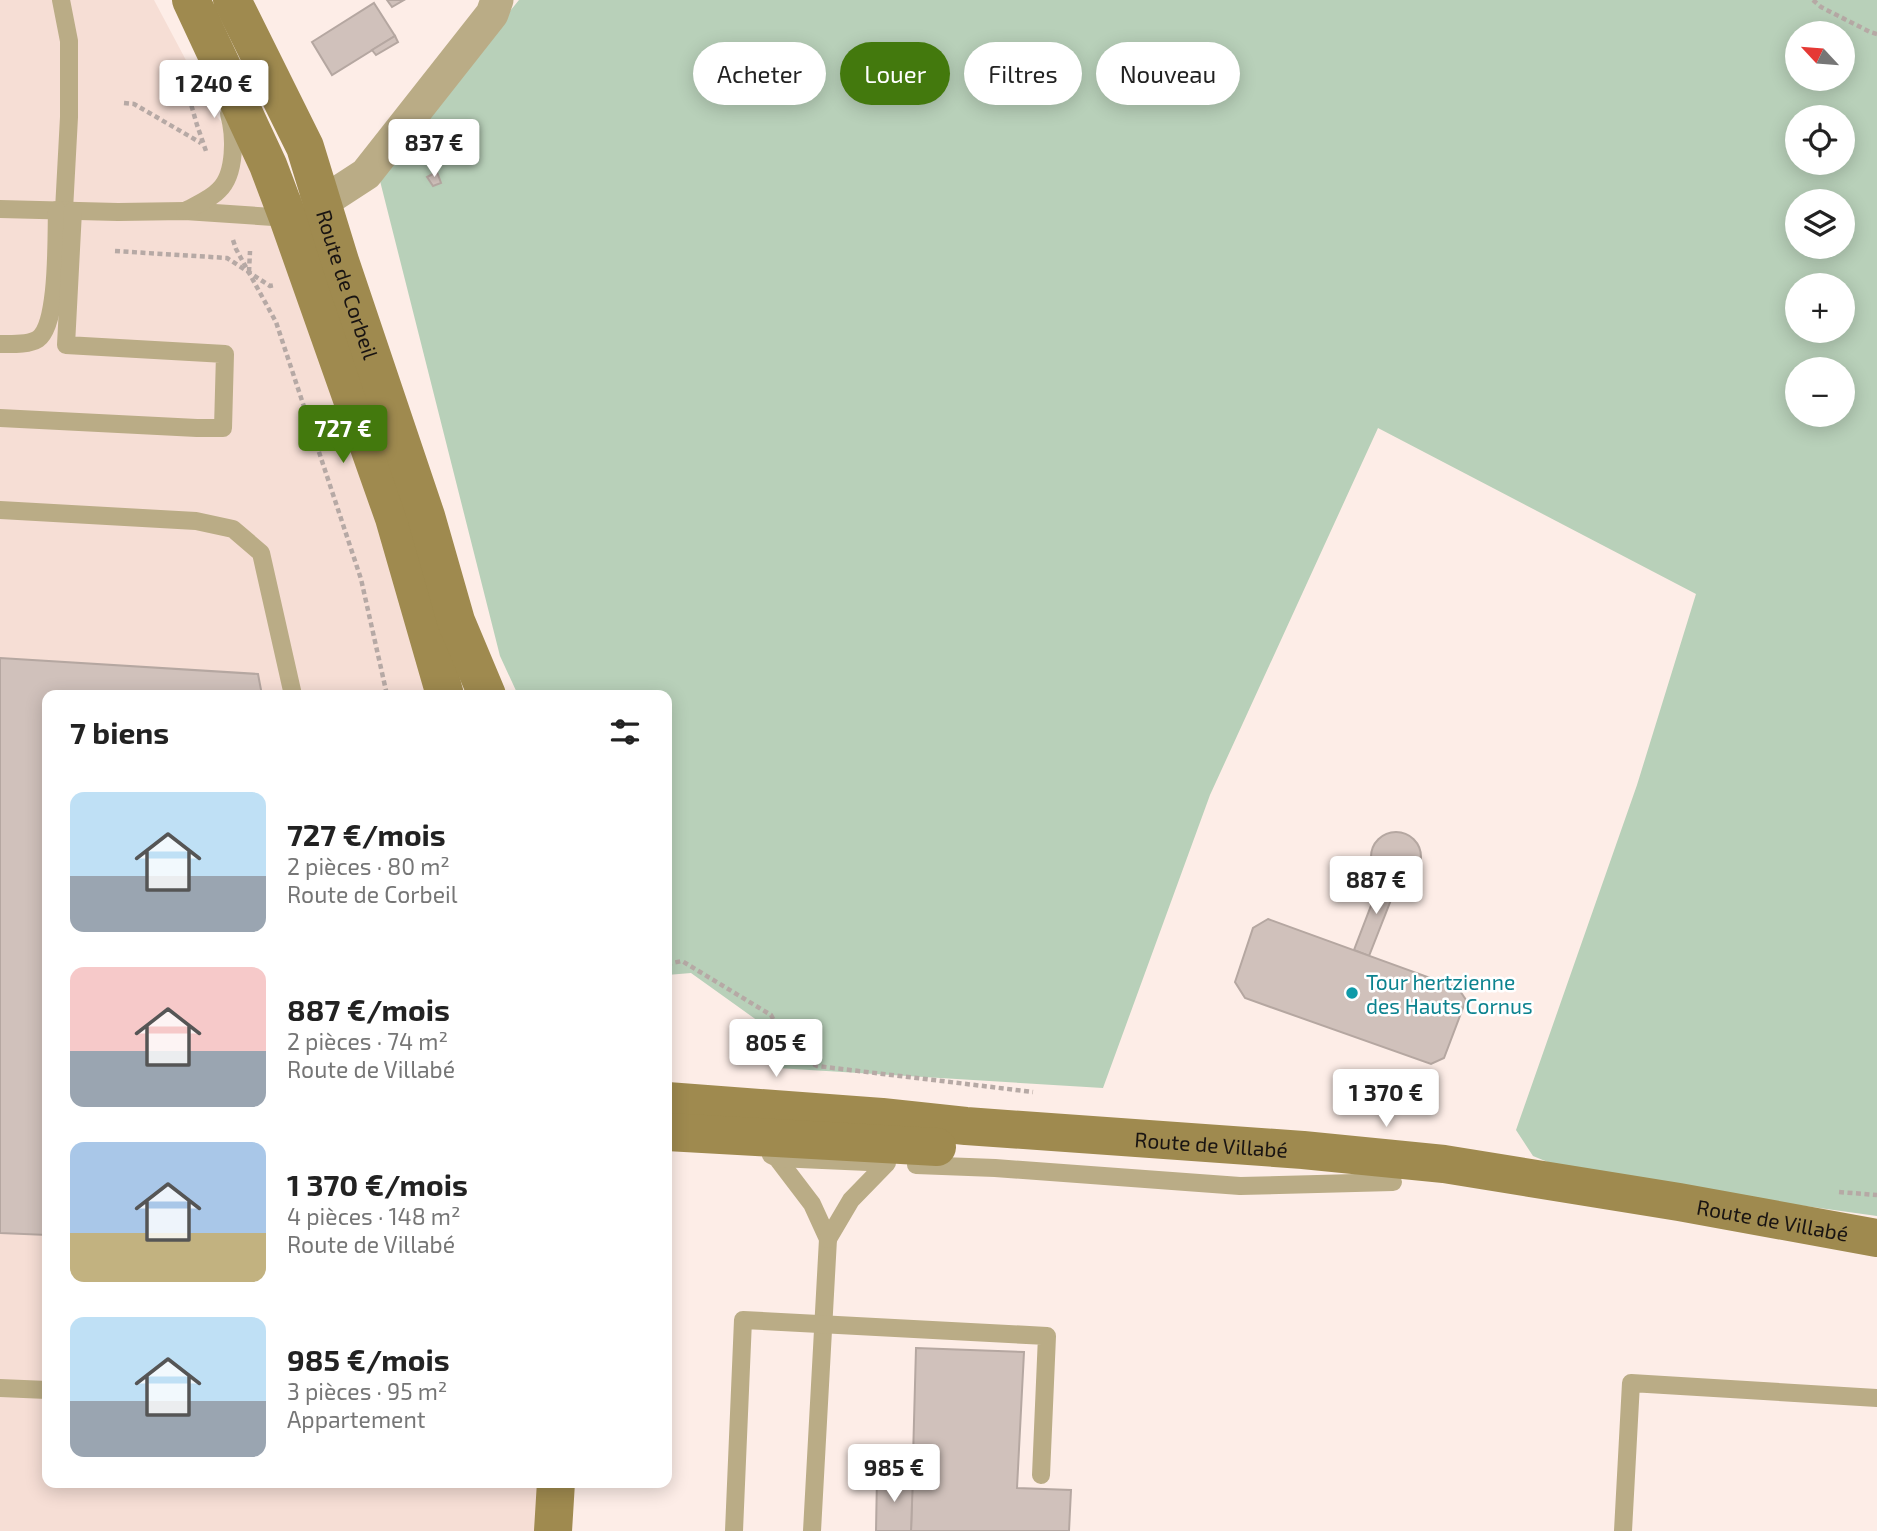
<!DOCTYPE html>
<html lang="fr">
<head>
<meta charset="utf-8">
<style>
	:root { --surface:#fff; --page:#f2f2f2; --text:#222; --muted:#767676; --accent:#43790d }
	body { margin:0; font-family:"Exo 2",sans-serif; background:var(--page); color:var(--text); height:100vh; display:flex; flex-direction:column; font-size:26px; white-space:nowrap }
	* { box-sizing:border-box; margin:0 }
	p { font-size:23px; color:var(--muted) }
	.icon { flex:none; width:38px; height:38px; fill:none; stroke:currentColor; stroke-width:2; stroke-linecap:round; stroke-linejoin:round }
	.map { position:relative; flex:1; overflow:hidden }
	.sheet { position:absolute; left:42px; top:690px; width:630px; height:798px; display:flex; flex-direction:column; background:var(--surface); border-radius:14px; box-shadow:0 4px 18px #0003 }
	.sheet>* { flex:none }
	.guide { position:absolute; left:693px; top:42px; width:665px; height:63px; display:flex; gap:14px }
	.needle { width:46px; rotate:296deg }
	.buttons { position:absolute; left:1785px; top:21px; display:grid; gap:14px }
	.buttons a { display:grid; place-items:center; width:70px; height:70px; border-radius:50%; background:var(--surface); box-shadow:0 4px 18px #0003; font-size:35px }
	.price { position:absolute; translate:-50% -60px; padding:0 16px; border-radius:7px; background:#fff; color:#222; font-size:23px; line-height:46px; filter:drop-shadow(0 2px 4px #0008) }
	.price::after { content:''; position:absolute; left:50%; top:42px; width:21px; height:16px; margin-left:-10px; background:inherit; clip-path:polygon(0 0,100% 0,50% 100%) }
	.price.selected { background:var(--accent); color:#fff }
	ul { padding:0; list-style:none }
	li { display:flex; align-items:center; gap:21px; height:175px; padding:0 28px }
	li span { display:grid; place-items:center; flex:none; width:196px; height:140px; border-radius:14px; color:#555 }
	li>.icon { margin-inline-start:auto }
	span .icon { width:84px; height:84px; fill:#fffc; stroke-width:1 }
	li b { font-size:30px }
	h2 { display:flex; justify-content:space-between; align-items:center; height:84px; padding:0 28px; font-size:30px }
	.tag { padding:0 24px; border-radius:32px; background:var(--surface); box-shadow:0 4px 18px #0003; font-size:24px; line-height:63px }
	.tag.selected { background:var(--accent); color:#fff }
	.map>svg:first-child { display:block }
	.built { fill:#f6ded5 }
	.green { fill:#b8d0b9; fill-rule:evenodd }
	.building { fill:#d0c1bb; stroke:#b5a7a1; stroke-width:2 }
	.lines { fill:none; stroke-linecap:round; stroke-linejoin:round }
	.path { stroke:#b6a9a5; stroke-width:4.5; stroke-dasharray:5 3.5; stroke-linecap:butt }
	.lane { stroke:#baac86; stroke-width:18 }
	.street { stroke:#baac86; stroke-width:33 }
	.secondary { stroke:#9f8a4f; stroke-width:38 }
	.culture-dot { fill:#0f9aa8; stroke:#fff; stroke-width:2.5 }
	.labels { text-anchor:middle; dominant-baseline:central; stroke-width:5; stroke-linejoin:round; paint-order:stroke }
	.street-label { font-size:21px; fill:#191412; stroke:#fff }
	.culture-label { font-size:21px; fill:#0d838f; stroke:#fff; text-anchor:start }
</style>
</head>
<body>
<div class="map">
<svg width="1877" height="1531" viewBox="0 0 1877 1531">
	<rect width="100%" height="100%" fill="#fdede7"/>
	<path class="built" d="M 0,0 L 154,0 L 214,113 L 299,217 L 457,695 L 47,695 L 47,1482 L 552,1482 L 546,1531 L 0,1531 Z"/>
	<path class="green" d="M 519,0 L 1877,0 L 1877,1216 L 1577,1174 L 1533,1156 L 1516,1130 L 1637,785 L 1696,594 L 1378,428 L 1210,795 L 1103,1088 L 777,1068 L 772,1031 L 691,973 L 667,975 L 667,695 L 518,695 L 500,656 L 378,173 ZM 1797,33 L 1843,33 L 1843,79 L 1797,79 ZM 1797,117 L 1843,117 L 1843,163 L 1797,163 ZM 1797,201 L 1843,201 L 1843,247 L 1797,247 ZM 1797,285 L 1843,285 L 1843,331 L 1797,331 ZM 1797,369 L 1843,369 L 1843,415 L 1797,415 Z"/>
	<g class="building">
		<path d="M 387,0 L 404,0 L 392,7 Z"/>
		<path d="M 374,3 L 395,36 L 332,75 L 312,42 Z"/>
		<path d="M 395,36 L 398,42 L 376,55 L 372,50 Z"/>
		<path d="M 437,172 L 441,183 L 433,186 L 427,177 Z"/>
		<path d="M 0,658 L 258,674 L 262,695 L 47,695 L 47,1235 L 0,1233 Z"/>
		<circle cx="1396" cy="857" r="25"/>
		<path d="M 1382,877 L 1387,880 L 1398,882 L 1369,956 L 1354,950 Z"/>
		<path d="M 1268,919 L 1458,988 L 1466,1000 L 1444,1058 L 1431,1064 L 1245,998 L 1235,982 L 1253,928 Z"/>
		<path d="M 916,1348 L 1024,1352 L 1017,1488 L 1071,1490 L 1069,1531 L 911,1531 Z"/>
		<path d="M 877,1476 L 913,1477 L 911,1531 L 876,1531 Z"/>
	</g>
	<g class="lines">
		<g class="path">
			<path d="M 1813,0 L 1821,7 L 1870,32 L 1877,34"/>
			<path d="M 182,73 L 197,125 L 206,151"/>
			<path d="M 124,103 L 134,104 L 201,143"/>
			<path d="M 233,240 L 236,249 L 276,322 L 361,579 L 387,695"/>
			<path d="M 115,251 L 227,258 L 270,286 L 275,285"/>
			<path d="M 249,272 L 250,251"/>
			<path d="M 667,964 L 682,961 L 771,1015 L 789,1050 L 817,1066 L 1033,1092"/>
			<path d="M 1839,1192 L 1877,1195"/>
		</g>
		<g class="lane">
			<path d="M 61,0 L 69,41 L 69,117 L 64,210"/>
			<path d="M 0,209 L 118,212 L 185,211 L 288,218"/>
			<path d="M 185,211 C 196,205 211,199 219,190 C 236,174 235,135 229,114"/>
			<path d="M 0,344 C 11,344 29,345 38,339 C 59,324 56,237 57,210"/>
			<path d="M 0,418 L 197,428 L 223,428 L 225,354 L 66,345 L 73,211"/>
			<path d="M 0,510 L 196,521 L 233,529 L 261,553 L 293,695"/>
			<path d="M 771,1155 L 777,1158 L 812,1204 L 828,1239 L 812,1531"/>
			<path d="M 777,1158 L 868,1162"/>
			<path d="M 916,1165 L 995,1168 L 1240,1186 L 1393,1182"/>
			<path d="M 828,1239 L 851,1200 L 887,1163"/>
			<path d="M 0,1388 L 47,1390"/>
			<path d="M 734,1531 L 743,1320 L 1047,1336 L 1041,1475"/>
			<path d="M 1623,1531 L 1631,1383 L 1877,1398"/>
		</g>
		<path class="street" d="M 299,213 L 323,202 L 366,174 L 492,14 L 497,0"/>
		<g class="secondary">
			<path d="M 191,0 L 268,165 L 288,218 L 394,518 L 445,695"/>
			<path id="s1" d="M 232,0 L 305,147 L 340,261 L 426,516 L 456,621 L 487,695"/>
			<path id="s2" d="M 667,1101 L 882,1117 L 966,1126 L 1303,1150 L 1444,1164 L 1679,1202 L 1877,1238"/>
			<path d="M 667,1132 L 937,1147"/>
			<path d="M 553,1531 L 556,1482"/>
		</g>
	</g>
	<circle class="culture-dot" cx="1352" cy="993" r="7"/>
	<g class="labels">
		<g class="street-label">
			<text stroke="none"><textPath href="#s1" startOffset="308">Route de Corbeil</textPath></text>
			<text stroke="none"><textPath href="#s2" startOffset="546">Route de Villabé</textPath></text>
			<text stroke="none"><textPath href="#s2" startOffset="1113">Route de Villabé</textPath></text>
		</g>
		<g class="culture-label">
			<text x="1366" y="981">Tour hertzienne<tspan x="1366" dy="24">des Hauts Cornus</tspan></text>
		</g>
	</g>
</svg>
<div class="buttons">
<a><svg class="needle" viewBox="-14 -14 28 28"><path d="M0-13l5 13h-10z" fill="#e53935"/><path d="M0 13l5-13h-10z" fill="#767676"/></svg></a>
<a><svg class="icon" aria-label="locate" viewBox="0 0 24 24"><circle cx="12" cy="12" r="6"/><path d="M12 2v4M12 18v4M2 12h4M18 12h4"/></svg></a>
<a><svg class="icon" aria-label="layers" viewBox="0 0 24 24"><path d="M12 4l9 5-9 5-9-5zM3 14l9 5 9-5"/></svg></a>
<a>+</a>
<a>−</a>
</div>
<b class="price" style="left:214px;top:120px">1 240 €</b>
<b class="price" style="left:434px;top:179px">837 €</b>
<b class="price selected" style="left:343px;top:465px">727 €</b>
<b class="price" style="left:1376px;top:916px">887 €</b>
<b class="price" style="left:776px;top:1079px">805 €</b>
<b class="price" style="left:1386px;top:1129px">1 370 €</b>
<b class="price" style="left:894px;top:1504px">985 €</b>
<div class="guide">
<a class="tag">Acheter</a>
<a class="tag selected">Louer</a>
<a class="tag">Filtres</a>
<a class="tag">Nouveau</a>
</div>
<section class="sheet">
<h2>7 biens<svg class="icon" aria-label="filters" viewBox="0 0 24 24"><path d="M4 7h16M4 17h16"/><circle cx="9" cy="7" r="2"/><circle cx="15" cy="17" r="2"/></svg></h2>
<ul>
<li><span style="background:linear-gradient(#bfe0f5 60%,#9aa5b1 0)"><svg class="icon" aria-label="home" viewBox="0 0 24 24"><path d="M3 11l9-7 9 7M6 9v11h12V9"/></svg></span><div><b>727 €/mois</b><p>2 pièces · 80 m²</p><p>Route de Corbeil</p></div></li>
<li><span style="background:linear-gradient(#f6c9c9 60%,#9aa5b1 0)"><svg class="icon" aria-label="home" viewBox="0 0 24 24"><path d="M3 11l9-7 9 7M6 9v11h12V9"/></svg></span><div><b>887 €/mois</b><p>2 pièces · 74 m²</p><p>Route de Villabé</p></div></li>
<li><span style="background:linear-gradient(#a9c7e8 65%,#c2b280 0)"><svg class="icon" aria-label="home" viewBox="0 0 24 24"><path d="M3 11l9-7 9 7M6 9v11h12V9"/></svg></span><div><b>1 370 €/mois</b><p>4 pièces · 148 m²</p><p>Route de Villabé</p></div></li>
<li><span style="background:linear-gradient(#bfe0f5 60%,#9aa5b1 0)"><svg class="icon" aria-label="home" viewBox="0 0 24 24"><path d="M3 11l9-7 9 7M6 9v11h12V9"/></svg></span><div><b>985 €/mois</b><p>3 pièces · 95 m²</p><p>Appartement</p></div></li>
</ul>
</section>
</div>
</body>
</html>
